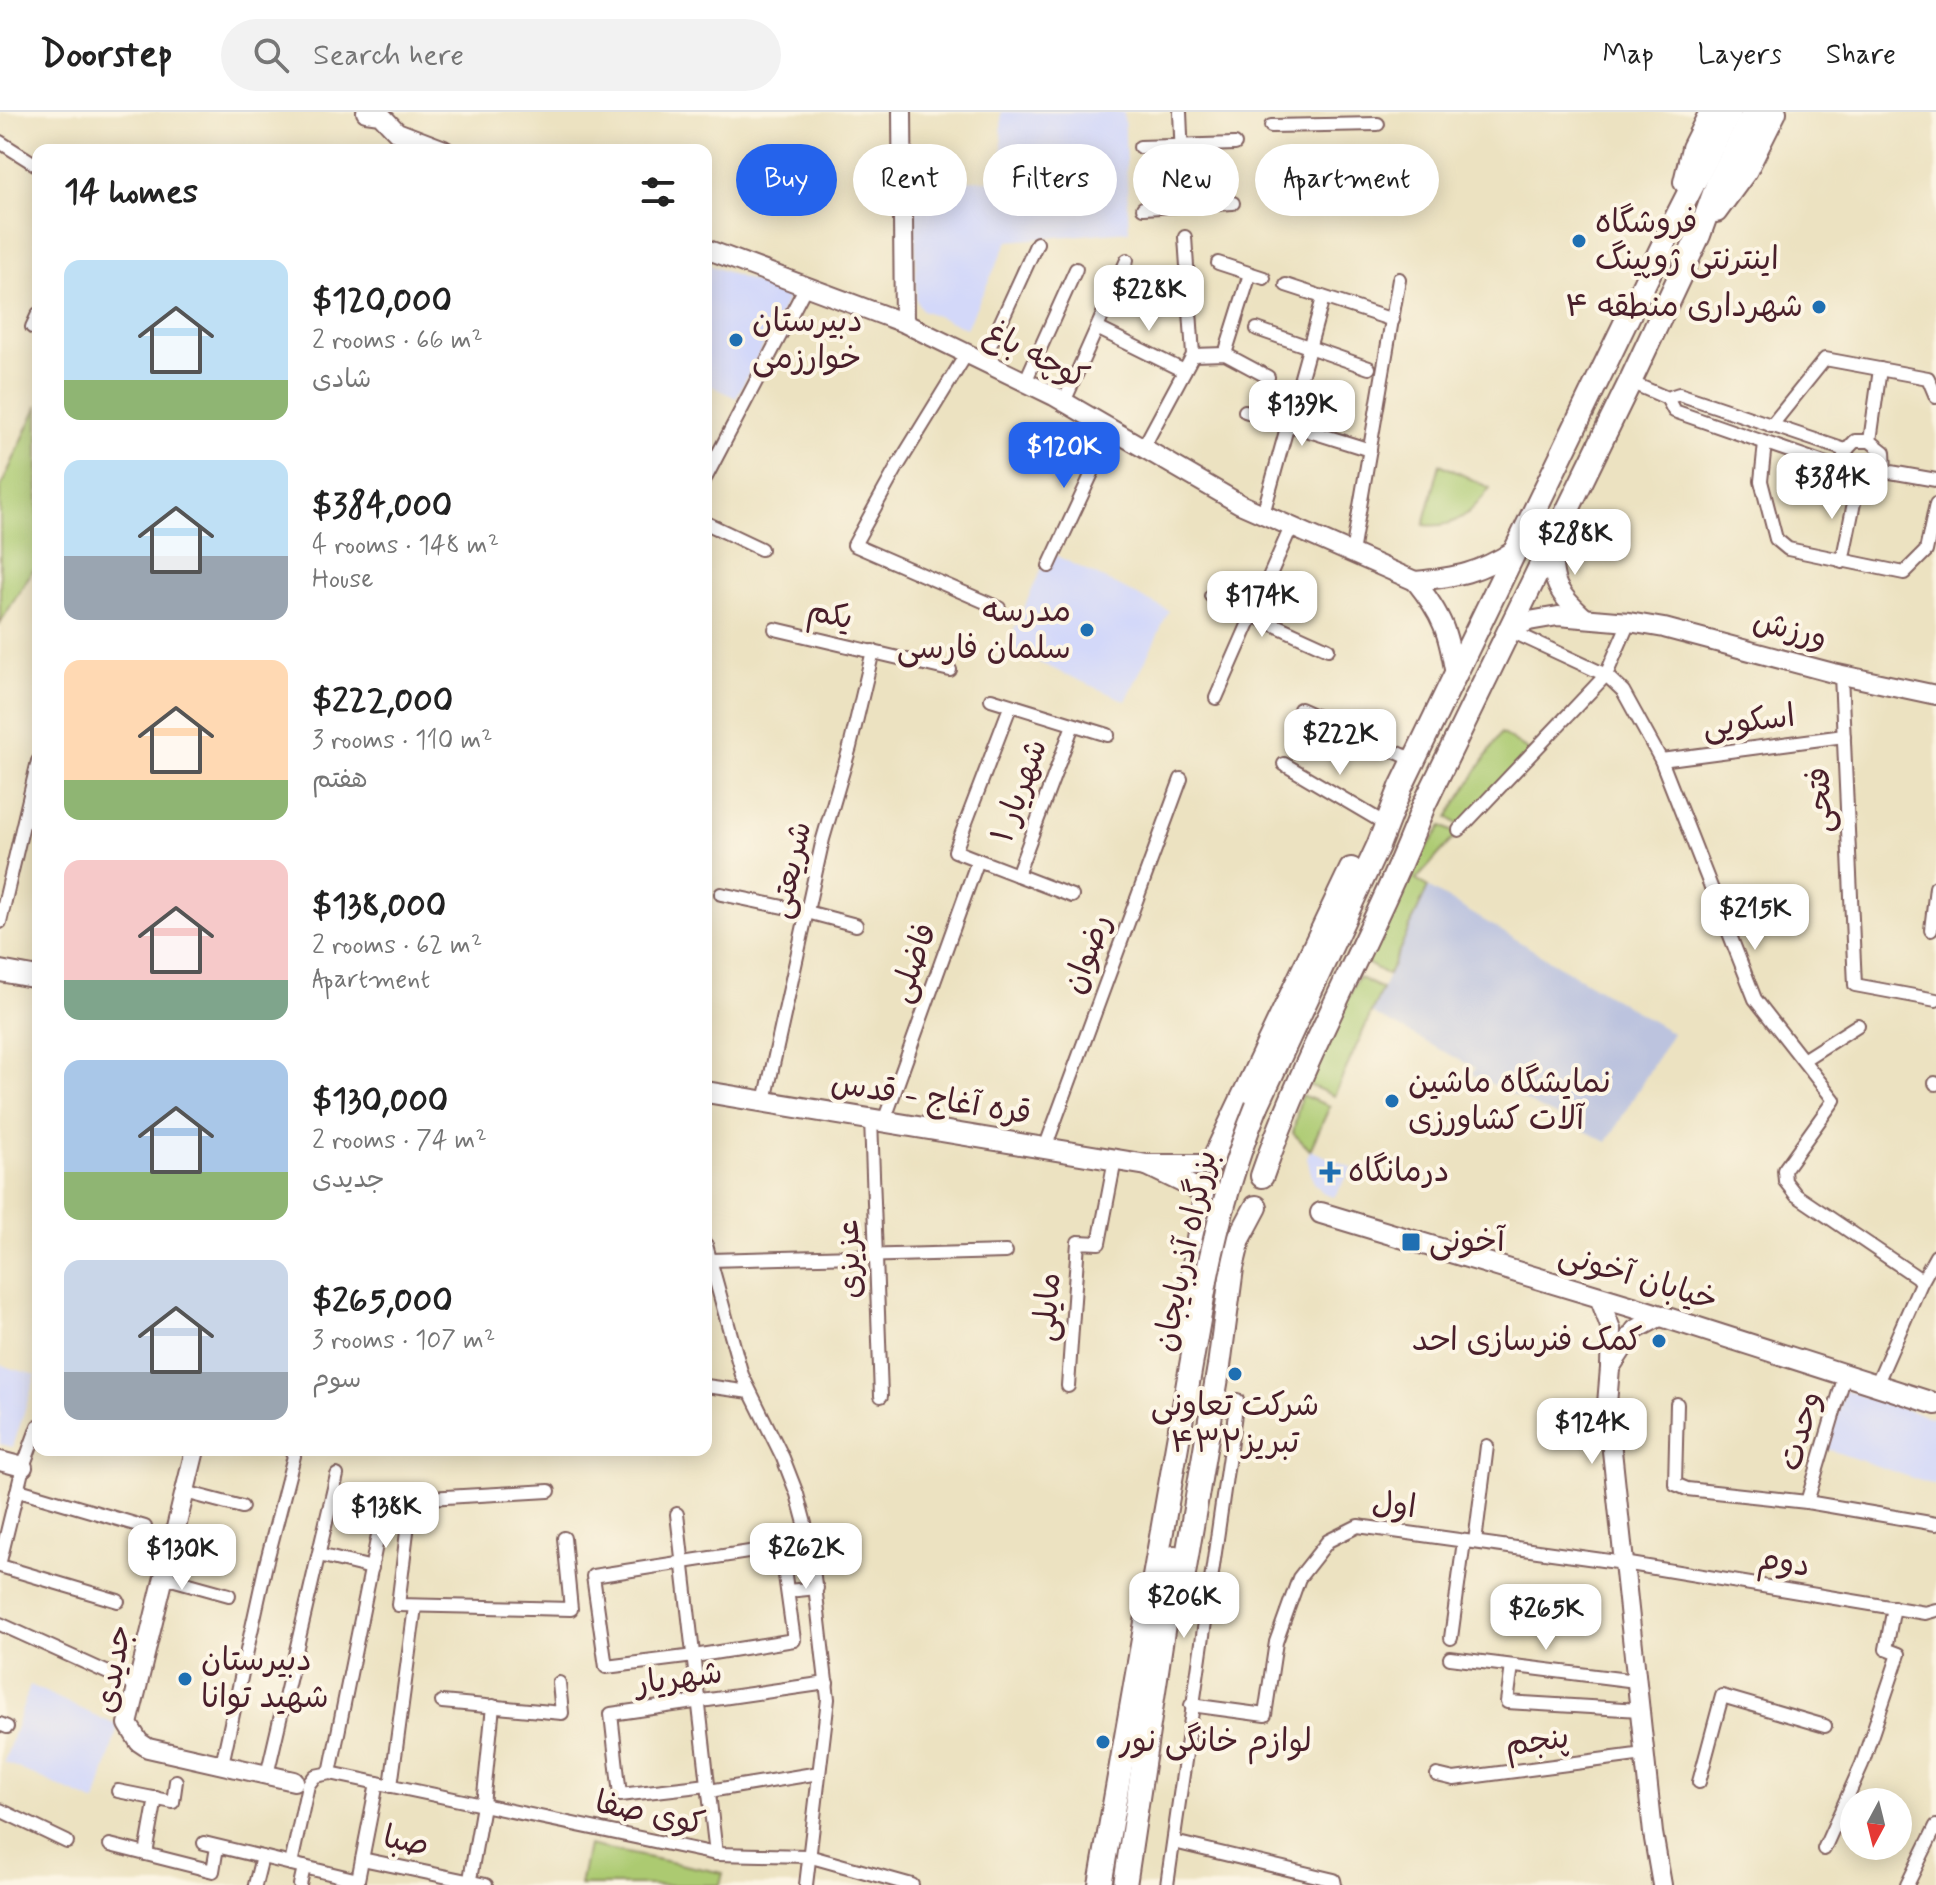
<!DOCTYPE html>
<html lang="en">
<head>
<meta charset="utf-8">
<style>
	:root { --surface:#fff; --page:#f2f2f2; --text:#222; --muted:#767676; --line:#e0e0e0; --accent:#2563eb }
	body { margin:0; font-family:Mynerve,"Playpen Sans Arabic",sans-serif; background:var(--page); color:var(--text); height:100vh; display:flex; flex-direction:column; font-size:30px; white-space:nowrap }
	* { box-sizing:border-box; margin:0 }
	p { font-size:26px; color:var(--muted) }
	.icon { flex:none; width:44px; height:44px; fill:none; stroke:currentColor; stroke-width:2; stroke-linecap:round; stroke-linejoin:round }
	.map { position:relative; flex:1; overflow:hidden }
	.side { position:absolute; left:32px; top:32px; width:680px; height:1312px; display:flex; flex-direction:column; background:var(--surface); border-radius:16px; box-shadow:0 4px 20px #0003 }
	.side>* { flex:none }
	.guide { position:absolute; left:736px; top:32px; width:760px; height:72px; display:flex; gap:16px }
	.needle { width:52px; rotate:187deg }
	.buttons { position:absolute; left:1840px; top:1676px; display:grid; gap:16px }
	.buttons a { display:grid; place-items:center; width:72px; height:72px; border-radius:50%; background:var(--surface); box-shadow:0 4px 20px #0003; font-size:40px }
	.price { position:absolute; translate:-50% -68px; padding:0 18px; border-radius:16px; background:#fff; color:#222; font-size:26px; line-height:52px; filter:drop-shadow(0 2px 4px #0008) }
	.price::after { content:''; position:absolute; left:50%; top:48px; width:24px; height:18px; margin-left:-12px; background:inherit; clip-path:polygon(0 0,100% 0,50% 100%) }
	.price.active { background:var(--accent); color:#fff }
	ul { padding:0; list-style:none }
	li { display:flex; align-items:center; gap:24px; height:200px; padding:0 32px }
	li span { display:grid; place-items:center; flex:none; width:224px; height:160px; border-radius:16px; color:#555 }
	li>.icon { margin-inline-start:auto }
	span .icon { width:96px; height:96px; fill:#fffc; stroke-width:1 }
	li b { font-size:34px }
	h2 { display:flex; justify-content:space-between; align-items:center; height:96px; padding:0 32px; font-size:34px }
	.pill { padding:0 28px; border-radius:36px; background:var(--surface); box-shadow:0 4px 20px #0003; font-size:28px; line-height:72px }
	.pill.active { background:var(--accent); color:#fff }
	header { display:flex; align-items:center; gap:48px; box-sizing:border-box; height:112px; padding:0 40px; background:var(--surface); border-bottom:2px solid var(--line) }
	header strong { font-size:38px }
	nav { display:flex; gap:44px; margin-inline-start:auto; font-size:28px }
	.search { width:560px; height:72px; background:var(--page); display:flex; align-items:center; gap:20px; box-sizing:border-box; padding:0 28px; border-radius:44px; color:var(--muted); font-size:30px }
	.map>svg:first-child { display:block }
	.built { fill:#d3d8f9 }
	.industrial { fill:#bcc3de }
	.green { fill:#acca71; stroke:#7b744e; stroke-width:2 }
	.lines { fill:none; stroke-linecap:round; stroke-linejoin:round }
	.street-casing { stroke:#836360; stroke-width:16 }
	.secondary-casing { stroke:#836360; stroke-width:22 }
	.primary-casing { stroke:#836360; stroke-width:24 }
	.highway-casing { stroke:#836360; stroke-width:26 }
	.street { stroke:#fff; stroke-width:12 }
	.secondary { stroke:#fff; stroke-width:18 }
	.primary { stroke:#fff; stroke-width:20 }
	.highway { stroke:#fff; stroke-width:22 }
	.highway-bridge-casing { stroke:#836360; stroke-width:26; stroke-linecap:butt }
	.highway-bridge { stroke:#fff; stroke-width:22 }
	.poi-dot { fill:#1f6fb2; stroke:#fcf5e5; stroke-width:3 }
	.labels { text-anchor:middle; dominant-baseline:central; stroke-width:8; stroke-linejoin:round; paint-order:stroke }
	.poi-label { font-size:32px; fill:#4a1f2b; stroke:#fcf5e5; text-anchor:start }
	.street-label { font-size:32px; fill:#4a1f2b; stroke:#fcf5e5 }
</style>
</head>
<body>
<header>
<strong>Doorstep</strong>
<div class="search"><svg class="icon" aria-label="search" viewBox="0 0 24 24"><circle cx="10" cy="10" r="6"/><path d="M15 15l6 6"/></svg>Search here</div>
<nav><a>Map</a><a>Layers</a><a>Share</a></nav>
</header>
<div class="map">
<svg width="1936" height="1773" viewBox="0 0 1936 1773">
	<rect width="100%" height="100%" fill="#fcf5e5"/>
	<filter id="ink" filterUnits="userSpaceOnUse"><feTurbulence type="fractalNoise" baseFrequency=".0125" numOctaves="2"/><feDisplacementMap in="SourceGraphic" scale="16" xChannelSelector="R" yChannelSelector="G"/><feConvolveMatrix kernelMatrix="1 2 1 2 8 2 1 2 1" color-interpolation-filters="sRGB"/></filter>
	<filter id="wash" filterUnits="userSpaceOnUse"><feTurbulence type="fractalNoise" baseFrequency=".006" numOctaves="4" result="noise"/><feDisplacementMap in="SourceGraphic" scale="32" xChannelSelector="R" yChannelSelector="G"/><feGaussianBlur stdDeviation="1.8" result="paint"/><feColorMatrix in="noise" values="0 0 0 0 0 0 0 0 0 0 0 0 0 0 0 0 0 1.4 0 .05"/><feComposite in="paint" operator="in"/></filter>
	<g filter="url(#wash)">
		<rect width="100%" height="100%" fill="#ece2c1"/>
		<g class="built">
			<path d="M 1001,0 L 1124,0 L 1129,119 L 1008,129 L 966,216 L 922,198 L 916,188 L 915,69 L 1003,68 Z"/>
			<path d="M 706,152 L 789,184 L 736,286 L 706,271 Z"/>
			<path d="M 1049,440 L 1169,499 L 1126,589 L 1006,536 Z"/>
			<path d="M 1310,1038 L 1353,1056 L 1334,1085 L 1324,1082 L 1313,1069 L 1307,1046 Z"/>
			<path d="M 0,1253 L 36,1263 L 13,1335 L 0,1332 Z"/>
			<path d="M 1844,1278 L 1936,1307 L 1936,1374 L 1827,1337 Z"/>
			<path d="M 30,1573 L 118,1614 L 96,1691 L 4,1650 Z"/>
		</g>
		<path class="industrial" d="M 1428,775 L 1672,921 L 1607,1030 L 1472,962 L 1475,956 L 1371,901 Z"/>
		<g class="green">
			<path d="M 38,293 L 38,459 L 33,458 L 0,511 L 0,377 Z"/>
			<path d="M 1440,352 L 1490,376 C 1472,400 1456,417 1424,413 Z"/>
			<path d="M 1501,621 L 1532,641 L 1461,715 L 1448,705 Z"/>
			<path d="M 1442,714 L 1457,722 L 1416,768 L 1428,775 L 1388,863 L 1363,849 L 1409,761 Z"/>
			<path d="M 1358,865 L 1382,877 L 1334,984 L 1307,972 Z"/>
			<path d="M 1301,983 L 1330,994 L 1310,1038 L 1293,1021 Z"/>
			<path d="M 588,1733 L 723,1761 L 720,1773 L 580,1773 Z"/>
		</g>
	</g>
	<g filter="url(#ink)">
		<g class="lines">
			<defs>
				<g id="street">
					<path d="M 1180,0 L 1184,93"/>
					<path d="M 1271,14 L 1378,12"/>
					<path d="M 0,30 L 38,54"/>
					<path d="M 1140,35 L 1235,32"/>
					<path d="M 1143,96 L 1233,91"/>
					<path d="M 1218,151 L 1264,166"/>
					<path d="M 1286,173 L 1393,208"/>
					<path d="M 38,202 L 32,215 L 38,218"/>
					<path d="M 1097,216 L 1184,259"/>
					<path d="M 1257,217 L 1369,256"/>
					<path d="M 967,241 L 897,355 L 854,433 L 999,496"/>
					<path d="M 1225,242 L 1250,162"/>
					<path d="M 1193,243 L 1225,242 L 1268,265"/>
					<path d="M 983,249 L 1037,131"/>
					<path d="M 1025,270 L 1076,157"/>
					<path d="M 1630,270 L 1667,286 L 1679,282 L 1845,338"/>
					<path d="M 1667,286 L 1674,299 L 1841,357"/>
					<path d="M 1064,290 L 1127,148"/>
					<path d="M 1245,299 L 1370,338"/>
					<path d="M 1771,314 L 1825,247 L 1928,266 L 1936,285"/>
					<path d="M 1855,329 L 1870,329 L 1884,340 L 1885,359 L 1874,374 L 1857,376 C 1836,362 1838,345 1855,329 Z"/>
					<path d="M 1870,329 L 1880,257"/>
					<path d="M 1765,331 L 1761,369 L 1776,427 L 1788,437 L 1904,461 L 1926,439 L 1936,392"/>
					<path d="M 1143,336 L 1193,243 L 1185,125"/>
					<path d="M 1885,359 L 1936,368"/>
					<path d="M 706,365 L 806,174"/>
					<path d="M 1263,402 L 1323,186"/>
					<path d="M 706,411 L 761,437"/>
					<path d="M 1352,441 L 1399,167"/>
					<path d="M 1842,450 L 1857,376"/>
					<path d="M 1049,454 L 1112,318"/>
					<path d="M 1211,484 L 1328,537"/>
					<path d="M 775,517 L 950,558"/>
					<path d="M 1509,518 L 1606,563 L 1623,579 L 1661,648 L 1755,887 L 1834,988 L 1784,1058 L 1785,1069 L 1796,1083 L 1917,1165 L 1921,1171"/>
					<path d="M 1841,563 L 1855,873 L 1936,888"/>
					<path d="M 1216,586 L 1291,415"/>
					<path d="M 991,587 L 1108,623"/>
					<path d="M 1300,597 L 1414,648"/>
					<path d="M 1661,648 L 1844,624"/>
					<path d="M 1284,652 L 1379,708"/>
					<path d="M 1459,718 L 1606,563 L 1629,510"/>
					<path d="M 978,748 L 955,739 L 1010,595"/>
					<path d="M 1017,763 L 1073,613"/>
					<path d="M 721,782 L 807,800 L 856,813"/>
					<path d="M 0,810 L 38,649"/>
					<path d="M 1931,818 L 1936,775"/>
					<path d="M 1803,948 L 1858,913"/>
					<path d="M 1935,971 L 1936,972"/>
					<path d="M 765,989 L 823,727 L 850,635 L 873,539"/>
					<path d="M 871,1007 L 881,1284"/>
					<path d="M 884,1009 L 978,748 L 1072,784"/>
					<path d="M 1045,1036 L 1181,667"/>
					<path d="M 706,1133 L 742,1263 L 783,1346 L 797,1382 L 810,1430 L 828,1587 L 806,1773"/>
					<path d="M 710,1148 L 1006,1140"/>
					<path d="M 1876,1273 L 1921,1171 L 1936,1144"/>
					<path d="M 706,1274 L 750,1280"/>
					<path d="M 1068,1274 L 1078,1130 L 1099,1131 L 1115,1048"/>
					<path d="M 1677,1292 L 1675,1372 L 1687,1377 L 1807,1390 L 1936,1412"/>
					<path d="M 19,1378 L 145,1415"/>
					<path d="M 549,1379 L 411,1387 L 398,1493 L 571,1497 L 564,1426"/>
					<path d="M 185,1380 L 242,1395"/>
					<path d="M 1807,1390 L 1845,1263"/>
					<path d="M 677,1402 L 716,1742"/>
					<path d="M 1475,1430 L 1487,1334"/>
					<path d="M 781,1435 L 794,1528 L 694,1544 L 606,1555 L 593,1464 Z"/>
					<path d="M 319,1443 L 372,1456"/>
					<path d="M 0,1449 L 23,1355 L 38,1314"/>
					<path d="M 0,1454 L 118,1489"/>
					<path d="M 164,1465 L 229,1483"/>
					<path d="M 788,1479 L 817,1476"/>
					<path d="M 0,1512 L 137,1574"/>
					<path d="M 1451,1526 L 1464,1429"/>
					<path d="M 1450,1546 L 1636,1569"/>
					<path d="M 1512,1554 L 1507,1590 L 1640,1598"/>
					<path d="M 442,1590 L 562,1601 L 559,1571"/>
					<path d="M 1191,1593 L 1265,1603 L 1276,1530 L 1299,1466 L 1328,1429 L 1358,1414 L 1624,1451 L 1925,1501 L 1936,1498"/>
					<path d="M 0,1612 L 7,1615"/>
					<path d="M 222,1652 L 266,1452 L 294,1344 L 291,1338"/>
					<path d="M 330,1661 L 379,1418"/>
					<path d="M 267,1663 L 337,1363"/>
					<path d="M 1437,1663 L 1454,1667 L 1644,1642"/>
					<path d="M 1699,1670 L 1722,1584 L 1825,1614"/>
					<path d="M 708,1673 L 620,1683 L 611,1602 L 827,1571"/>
					<path d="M 391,1674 L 415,1495"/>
					<path d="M 118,1679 L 173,1690 L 176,1669"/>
					<path d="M 709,1679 L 819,1661"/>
					<path d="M 0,1698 L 67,1730"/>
					<path d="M 1174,1730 L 1334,1768 L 1335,1773"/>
					<path d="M 204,1731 L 358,1768"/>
					<path d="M 110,1733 L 213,1759 L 217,1735"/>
					<path d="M 1824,1737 L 1862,1652 L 1899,1542 L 1886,1537 L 1894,1495"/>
					<path d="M 146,1742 L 156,1686"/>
					<path d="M 362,1747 L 486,1773"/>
					<path d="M 291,1752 L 308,1673 L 315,1664 L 330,1661 L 716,1742 L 808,1744 L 912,1773"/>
					<path d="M 255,1773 L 262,1745"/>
					<path d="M 300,1773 L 304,1755"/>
					<path d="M 357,1773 L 377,1671"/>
					<path d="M 469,1773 L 483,1693 L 493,1594"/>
					<path d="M 1167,1773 L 1237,1288"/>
					<path d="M 1907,1773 L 1936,1714"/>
				</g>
				<g id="secondary">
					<path d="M 366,0 L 380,2 L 397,20 L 444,38"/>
					<path d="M 902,0 L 904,211"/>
					<path d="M 706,137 L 904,211 L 1054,284 L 1240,392 L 1415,469"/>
					<path d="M 1552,433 C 1552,471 1556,480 1585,506"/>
					<path d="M 1509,518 L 1529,509 L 1558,504 L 1629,510 L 1664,516 L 1833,561 L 1936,583"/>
					<path d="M 1455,563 C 1448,520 1443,504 1415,469 C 1458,465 1478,461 1515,438"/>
					<path d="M 1599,1185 L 1611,1217 L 1610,1256 L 1635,1218 L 1661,1204"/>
					<path d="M 1610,1256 L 1607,1292 L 1653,1721 L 1662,1773"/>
					<path d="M 195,1338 L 128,1612 L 139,1630 L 148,1636 L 294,1669"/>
					<path d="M 0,1349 L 23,1355"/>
				</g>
				<g id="primary">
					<path d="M 0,859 L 38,866"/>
					<path d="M 706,980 L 1147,1053"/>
					<path d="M 1203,1080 L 1147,1053 L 1210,1053"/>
					<path d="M 1321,1101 L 1633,1195 L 1936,1292"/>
				</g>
				<g id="highway">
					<path d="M 1685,70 L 1693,36 L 1711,0"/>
					<path d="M 1716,99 L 1746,58 L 1775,0"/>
					<path d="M 1257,994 L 1378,734 L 1401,675 L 1675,108 L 1730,0"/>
					<path d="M 1212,1050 L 1351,757"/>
					<path d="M 1262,1064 C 1306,936 1376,819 1424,693 L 1630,270 L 1699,123 L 1717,73 L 1754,0"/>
					<path d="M 1182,1229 L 1205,1083"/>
					<path d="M 1183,1468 L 1219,1254 L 1232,1156 L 1239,1127 L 1256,1095"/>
					<path d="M 1100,1773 L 1206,1168"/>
					<path d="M 1125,1773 L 1174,1445"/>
				</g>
			</defs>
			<use href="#street" class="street-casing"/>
			<use href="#secondary" class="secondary-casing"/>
			<use href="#primary" class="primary-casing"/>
			<use href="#highway" class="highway-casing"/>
			<use href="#street" class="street"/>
			<use href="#secondary" class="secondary"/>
			<use href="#primary" class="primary"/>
			<use href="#highway" class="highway"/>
			<defs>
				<path id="highway-bridge" d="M 1206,1168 C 1218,1108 1234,1051 1257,994"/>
			</defs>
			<use href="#highway-bridge" class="highway-bridge-casing"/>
			<use href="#highway-bridge" class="highway-bridge"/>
		</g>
	</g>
	<g class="poi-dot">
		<circle cx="1579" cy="129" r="8"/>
		<circle cx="1819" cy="195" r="8"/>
		<circle cx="736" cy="228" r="8"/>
		<circle cx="1087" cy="518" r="8"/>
		<circle cx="1392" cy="989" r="8"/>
		<path d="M1326 1048h8v8h8v8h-8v8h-8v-8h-8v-8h8z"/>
		<rect x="1401" y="1120" width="20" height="20" rx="4"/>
		<circle cx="1659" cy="1229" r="8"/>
		<circle cx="1235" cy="1262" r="8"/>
		<circle cx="185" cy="1567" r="8"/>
		<circle cx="1103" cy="1630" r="8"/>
	</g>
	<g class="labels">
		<g class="poi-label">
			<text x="1595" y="111">فروشگاه<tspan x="1595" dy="37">اینترنتی ژوپینگ</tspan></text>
			<text x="1803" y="195" text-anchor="end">شهرداری منطقه ۴</text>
			<text x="752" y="210">دبیرستان<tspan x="752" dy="37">خوارزمی</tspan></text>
			<text x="1071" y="500" text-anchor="end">مدرسه<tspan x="1071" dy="37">سلمان فارسی</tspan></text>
			<text x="1408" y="971">نمایشگاه ماشین<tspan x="1408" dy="37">آلات کشاورزی</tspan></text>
			<text x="1348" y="1060">درمانگاه</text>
			<text x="1429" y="1130">آخونی</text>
			<text x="1643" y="1229" text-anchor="end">کمک فنرسازی احد</text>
			<text x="1235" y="1294" text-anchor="middle">شرکت تعاونی<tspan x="1235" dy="37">۴۳۲تبریز</tspan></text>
			<text x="201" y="1549">دبیرستان<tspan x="201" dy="37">شهید توانا</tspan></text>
			<text x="1119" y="1630">لوازم خانگی نور</text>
		</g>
		<g class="street-label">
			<text transform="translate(1036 244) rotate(27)">کوچه باغ</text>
			<text transform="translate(830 503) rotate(13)">یکم</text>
			<text transform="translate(1790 518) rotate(15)">ورزش</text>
			<text transform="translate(1749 610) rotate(-7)">اسکویی</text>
			<text transform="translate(1020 679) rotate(-70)">شهریار ۱</text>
			<text transform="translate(1821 688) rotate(-93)">فتحی</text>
			<text transform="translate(791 758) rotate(-77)">شریعتی</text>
			<text transform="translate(1088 842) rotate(-69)">رضوان</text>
			<text transform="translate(914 851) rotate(-70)">فاضلی</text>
			<text transform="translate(931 987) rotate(9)">قره آغاج - قدس</text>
			<text transform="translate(1186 1139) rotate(-78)">بزرگراه آذربایجان</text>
			<text transform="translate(850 1147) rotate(-92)">عزیزی</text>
			<text transform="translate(1638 1166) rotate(17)">خیابان آخونی</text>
			<text transform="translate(1048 1195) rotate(-86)">مایلی</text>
			<text transform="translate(1801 1319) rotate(-74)">وحدت</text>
			<text transform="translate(1394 1394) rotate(6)">اول</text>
			<text transform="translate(1784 1451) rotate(9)">دوم</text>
			<text transform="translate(114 1557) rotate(-80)">جدیدی</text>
			<text transform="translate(679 1567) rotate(-8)">شهریار</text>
			<text transform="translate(1537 1630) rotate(-8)">پنجم</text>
			<text transform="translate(650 1702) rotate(12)">کوی صفا</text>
			<text transform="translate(406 1730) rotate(12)">صبا</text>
		</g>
	</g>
</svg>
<div class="buttons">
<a><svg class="needle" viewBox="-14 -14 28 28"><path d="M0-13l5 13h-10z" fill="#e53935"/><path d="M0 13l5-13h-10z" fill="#767676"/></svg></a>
</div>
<b class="price" style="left:1149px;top:221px">$228K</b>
<b class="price" style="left:1302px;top:336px">$139K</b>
<b class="price active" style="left:1064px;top:378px">$120K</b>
<b class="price" style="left:1832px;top:409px">$384K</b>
<b class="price" style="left:1575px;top:465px">$288K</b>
<b class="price" style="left:1262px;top:527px">$174K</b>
<b class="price" style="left:1340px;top:665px">$222K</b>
<b class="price" style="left:1755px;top:840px">$215K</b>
<b class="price" style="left:1592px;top:1354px">$124K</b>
<b class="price" style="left:386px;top:1438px">$138K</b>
<b class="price" style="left:806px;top:1479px">$262K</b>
<b class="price" style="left:182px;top:1480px">$130K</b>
<b class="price" style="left:1184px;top:1528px">$206K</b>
<b class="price" style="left:1546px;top:1540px">$265K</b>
<div class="guide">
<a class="pill active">Buy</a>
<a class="pill">Rent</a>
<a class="pill">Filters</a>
<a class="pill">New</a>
<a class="pill">Apartment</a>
</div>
<section class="side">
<h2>14 homes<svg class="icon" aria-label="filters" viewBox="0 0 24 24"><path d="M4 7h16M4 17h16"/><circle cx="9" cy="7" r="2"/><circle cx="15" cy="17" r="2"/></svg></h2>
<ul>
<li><span style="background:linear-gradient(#bfe0f5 75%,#8fb573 0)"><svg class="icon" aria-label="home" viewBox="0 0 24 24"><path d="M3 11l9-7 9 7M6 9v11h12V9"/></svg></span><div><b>$120,000</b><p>2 rooms · 66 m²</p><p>شادی</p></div></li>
<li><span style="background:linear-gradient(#bfe0f5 60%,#9aa5b1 0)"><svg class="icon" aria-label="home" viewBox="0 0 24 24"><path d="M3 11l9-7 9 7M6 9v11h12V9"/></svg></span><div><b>$384,000</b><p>4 rooms · 148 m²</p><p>House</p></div></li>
<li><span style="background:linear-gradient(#ffd9b3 75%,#8fb573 0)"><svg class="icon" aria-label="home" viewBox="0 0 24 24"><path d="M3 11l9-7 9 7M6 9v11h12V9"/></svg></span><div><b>$222,000</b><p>3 rooms · 110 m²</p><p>هفتم</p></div></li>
<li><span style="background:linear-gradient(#f6c9c9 75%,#7fa58c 0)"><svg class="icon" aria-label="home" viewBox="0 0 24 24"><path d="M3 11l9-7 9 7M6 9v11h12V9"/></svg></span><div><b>$138,000</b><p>2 rooms · 62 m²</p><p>Apartment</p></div></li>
<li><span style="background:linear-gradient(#a9c7e8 70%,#8fb573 0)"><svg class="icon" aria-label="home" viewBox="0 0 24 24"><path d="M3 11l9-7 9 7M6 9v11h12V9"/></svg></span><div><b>$130,000</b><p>2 rooms · 74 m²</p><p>جدیدی</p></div></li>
<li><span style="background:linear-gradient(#c9d6e8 70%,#9aa5b1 0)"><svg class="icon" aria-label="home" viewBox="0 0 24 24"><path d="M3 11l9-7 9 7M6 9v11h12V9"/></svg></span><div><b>$265,000</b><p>3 rooms · 107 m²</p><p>سوم</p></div></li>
</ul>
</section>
</div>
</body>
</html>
